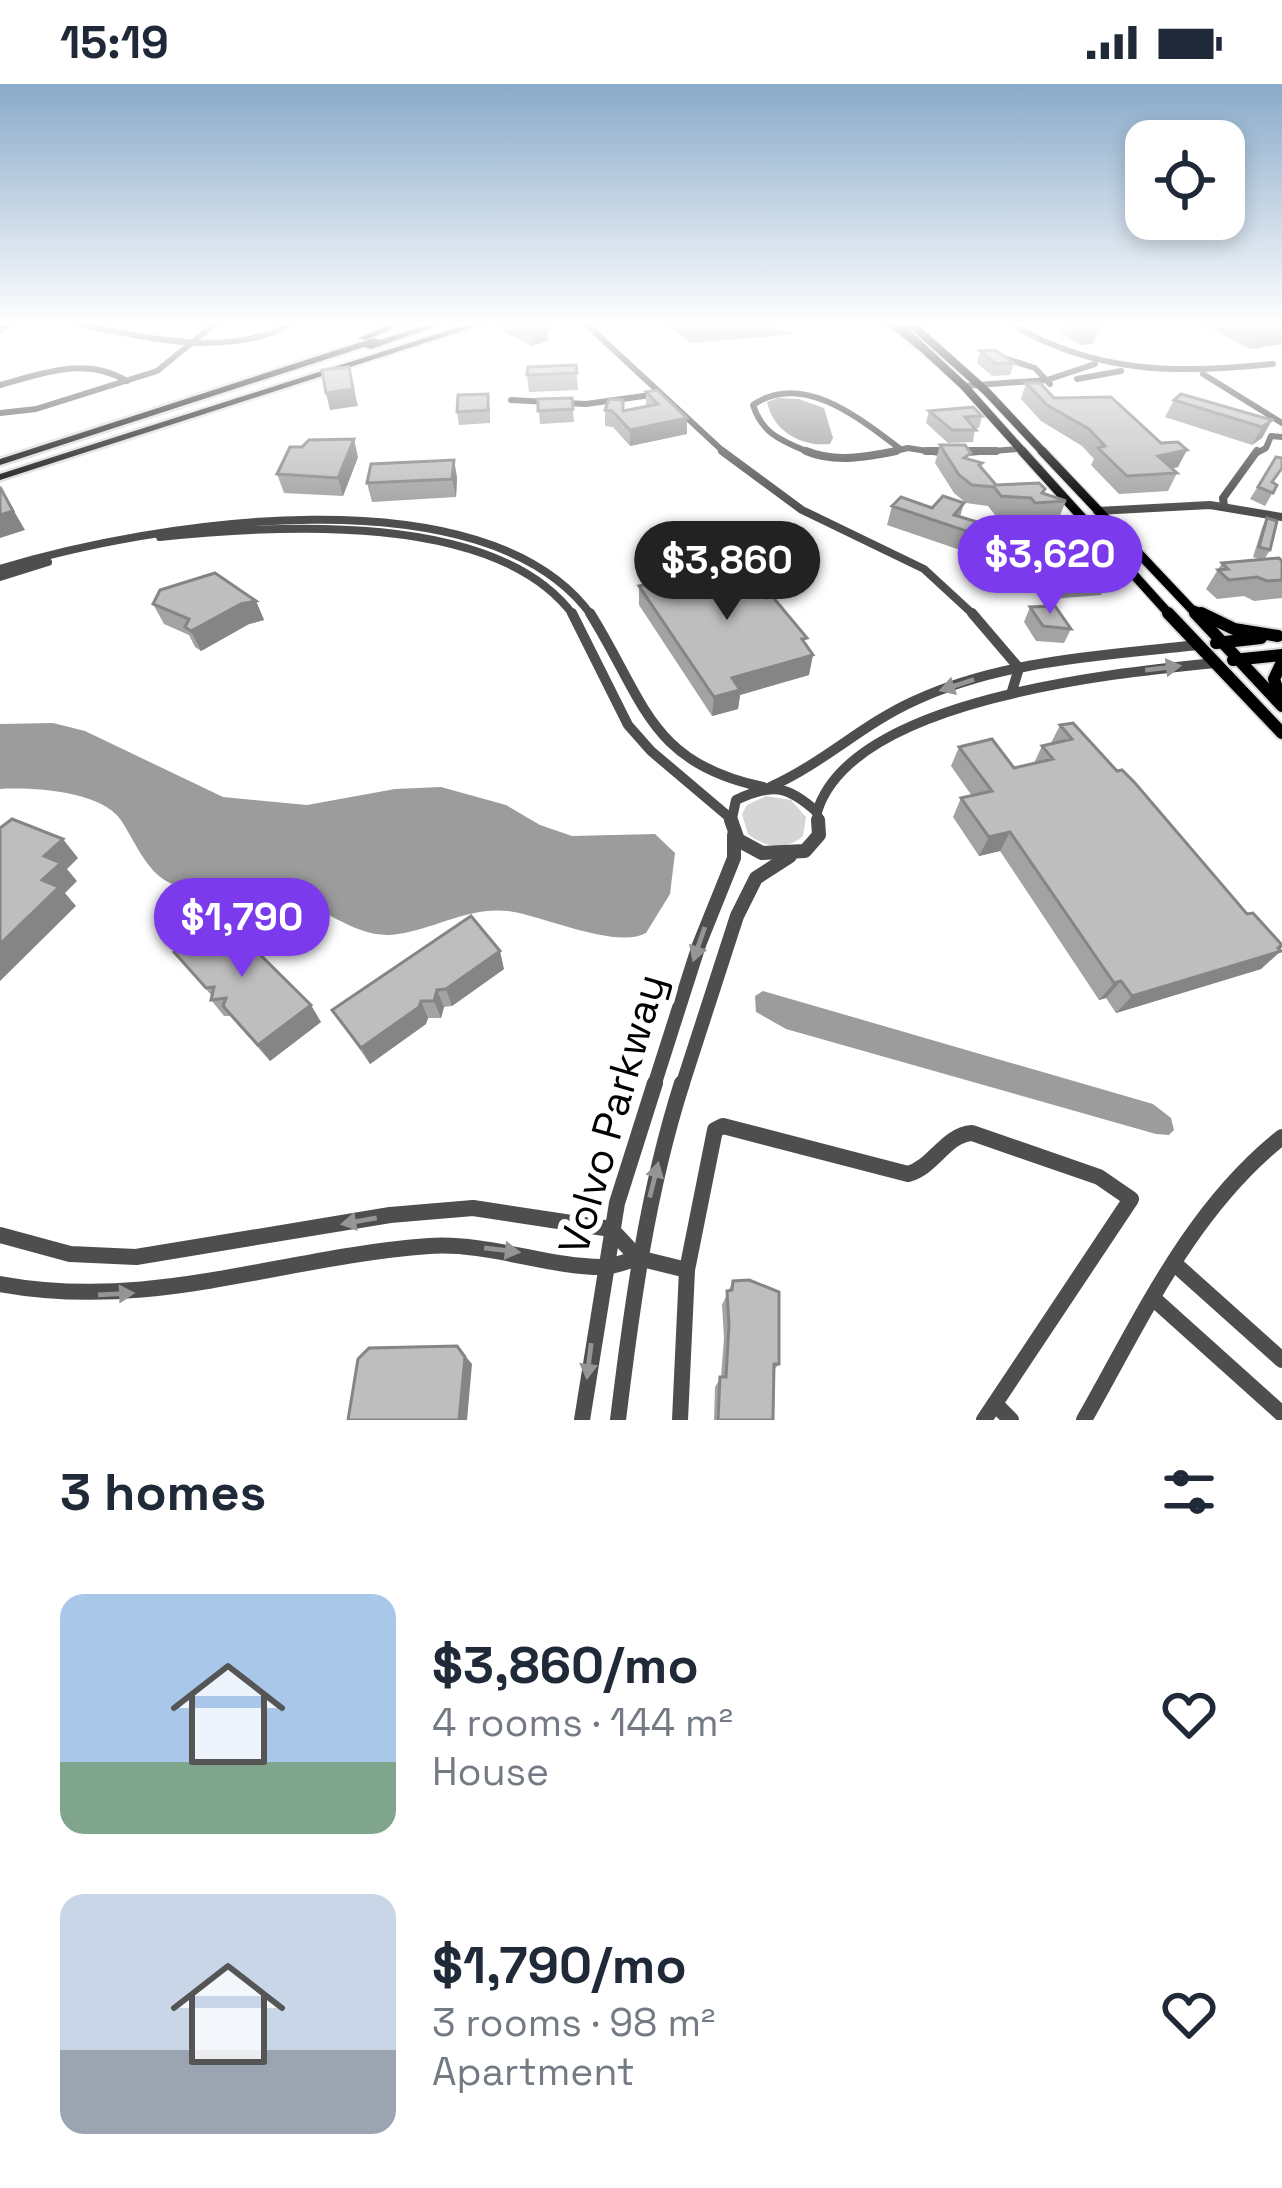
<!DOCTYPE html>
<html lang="en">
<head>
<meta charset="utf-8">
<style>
	:root { --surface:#fff; --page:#f6f6f7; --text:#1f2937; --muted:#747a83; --accent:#7c3aed }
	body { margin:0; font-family:"Space Grotesk",sans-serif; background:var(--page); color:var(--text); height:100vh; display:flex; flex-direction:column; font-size:45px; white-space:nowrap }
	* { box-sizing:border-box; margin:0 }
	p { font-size:39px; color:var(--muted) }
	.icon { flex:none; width:66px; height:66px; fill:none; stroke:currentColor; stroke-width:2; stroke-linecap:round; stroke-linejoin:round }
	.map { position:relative; height:1336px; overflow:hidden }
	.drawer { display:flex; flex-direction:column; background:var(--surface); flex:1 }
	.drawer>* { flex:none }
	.controls { position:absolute; left:1125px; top:36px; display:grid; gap:24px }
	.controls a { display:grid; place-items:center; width:120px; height:120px; border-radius:24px; background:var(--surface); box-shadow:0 6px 18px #0003; font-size:60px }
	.price { position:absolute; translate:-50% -102px; padding:0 27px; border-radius:42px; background:var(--accent); color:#fff; font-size:39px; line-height:78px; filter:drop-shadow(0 3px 6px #0008) }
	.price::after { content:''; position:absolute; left:50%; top:72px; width:36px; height:27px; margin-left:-18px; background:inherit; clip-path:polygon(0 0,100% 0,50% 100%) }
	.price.current { background:#222; color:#fff }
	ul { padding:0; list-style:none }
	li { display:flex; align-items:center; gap:36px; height:300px; padding:0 60px }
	li span { display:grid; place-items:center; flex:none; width:336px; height:240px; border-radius:24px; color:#555 }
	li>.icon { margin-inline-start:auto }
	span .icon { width:144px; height:144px; fill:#fffc; stroke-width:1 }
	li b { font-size:51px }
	h2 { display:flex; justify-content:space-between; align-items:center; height:144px; padding:0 60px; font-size:51px }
	.status { display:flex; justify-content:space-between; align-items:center; height:84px; padding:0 60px; background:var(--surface); direction:ltr }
	.status svg { height:33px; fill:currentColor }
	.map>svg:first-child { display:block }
	.green { fill:#d5d5d5 }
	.water { fill:#9c9c9c }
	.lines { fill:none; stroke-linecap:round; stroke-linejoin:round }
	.major-far2-casing { stroke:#dbdbdb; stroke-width:10 }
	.major-far1-casing { stroke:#dbdbdb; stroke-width:12 }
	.major-casing { stroke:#dbdbdb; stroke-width:16 }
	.highway-casing { stroke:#dbdbdb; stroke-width:5 }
	.minor-far4 { stroke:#4e4e4e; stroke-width:6 }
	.minor-far3 { stroke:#4e4e4e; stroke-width:8 }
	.minor-far2 { stroke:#4e4e4e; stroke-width:10 }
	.minor-far1 { stroke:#4e4e4e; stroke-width:14 }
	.minor { stroke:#4e4e4e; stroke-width:16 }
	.major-far2 { stroke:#000; stroke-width:8 }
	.major-far1 { stroke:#000; stroke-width:9 }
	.major { stroke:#000; stroke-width:12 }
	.highway { fill:#000; fill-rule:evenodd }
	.wall { fill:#a3a3a3 }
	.shaded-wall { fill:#858585 }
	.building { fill:#bebebe; stroke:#858585; stroke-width:3 }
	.oneway { fill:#959595 }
	.labels { text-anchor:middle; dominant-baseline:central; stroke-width:12; stroke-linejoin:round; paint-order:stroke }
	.near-street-label { font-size:42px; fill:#000; stroke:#fff }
</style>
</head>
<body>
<div class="status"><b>15:19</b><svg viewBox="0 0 49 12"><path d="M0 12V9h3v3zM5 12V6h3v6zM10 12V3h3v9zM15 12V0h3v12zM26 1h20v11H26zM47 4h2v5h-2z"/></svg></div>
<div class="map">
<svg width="1282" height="1336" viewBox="0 0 1282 1336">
	<rect width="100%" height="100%" fill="#fff"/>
	<path class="green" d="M 766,712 L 791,716 L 806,733 L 803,752 C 785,767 766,764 748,750 L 742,730 L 747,721 Z"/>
	<g class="water">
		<path d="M 766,240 L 796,250 L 691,259 L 666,240 Z"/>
		<path d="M 778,314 L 799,315 L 824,324 L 833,354 L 830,360 C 801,363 773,347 767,318 Z"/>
		<path d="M 53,639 L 85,647 L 223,713 L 307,721 L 395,705 L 441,703 L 506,721 L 540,741 L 572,752 L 655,750 L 675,769 L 670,810 L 646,849 C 618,865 547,834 514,828 C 473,820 438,844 398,850 C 359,857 324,823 288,812 C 250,801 205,816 170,799 C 145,787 135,756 120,735 C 100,707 32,703 0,705 L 0,640 Z"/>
		<path d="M 763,907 L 1153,1020 L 1171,1034 L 1174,1046 L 1169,1051 L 1156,1050 L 786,945 L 756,928 L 755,912 Z"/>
	</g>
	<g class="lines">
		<defs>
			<g id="major-far2">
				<path d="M 897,240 L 964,302 L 1025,370"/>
				<path d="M 911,240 L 986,307 L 1045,370"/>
			</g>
			<g id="major-far1">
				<path d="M 1022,367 L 1171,532"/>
				<path d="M 1042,367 L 1198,532"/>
				<path d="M 1194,526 L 1207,532"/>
			</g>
			<g id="major">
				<path d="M 1168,529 L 1282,649"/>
				<path d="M 1195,529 L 1282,622"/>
				<path d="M 1201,529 L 1234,545 L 1278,552"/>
				<path d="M 1216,559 L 1261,554"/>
				<path d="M 1233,576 L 1282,571"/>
				<path d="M 1281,617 L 1274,595 L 1282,578"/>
			</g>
			<g id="highway">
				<path d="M 391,240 L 403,240 L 366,256 L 359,254 Z"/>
				<path d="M 429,240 L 442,240 L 371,265 L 364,263 L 0,381 L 0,375 L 374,254 L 381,256 Z"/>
				<path d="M 469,240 L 483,240 L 0,396 L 0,390 Z"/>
				<path d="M 886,240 L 896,240 L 940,275 L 933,277 Z"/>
			</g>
		</defs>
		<use href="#major-far2" class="major-far2-casing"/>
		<use href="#major-far1" class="major-far1-casing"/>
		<use href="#major" class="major-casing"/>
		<use href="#highway" class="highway-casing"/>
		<g class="minor-far4">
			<path d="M 80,240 C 144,254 231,274 291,240"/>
			<path d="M 586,240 L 726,370"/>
			<path d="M 1011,240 C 1095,290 1179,290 1273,280"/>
			<path d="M 0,246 L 9,240"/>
			<path d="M 994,271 L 1035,284 L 1050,300"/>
			<path d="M 1203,290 L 1282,339"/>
			<path d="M 1077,295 L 1121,287"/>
			<path d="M 0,301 C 43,289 86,272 127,297"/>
			<path d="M 964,302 L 1047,296 L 1095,280"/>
			<path d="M 511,316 L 586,320 L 658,310"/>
			<path d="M 0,329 L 36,325 L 157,287 L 215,240"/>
			<path d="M 813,370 C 785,358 763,352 753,321 C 802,287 859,334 899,364"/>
			<path d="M 882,370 L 908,364 L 946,370"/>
			<path d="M 954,370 L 1019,365"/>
			<path d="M 1255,370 L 1266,364 L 1271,352 L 1282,353"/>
		</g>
		<g class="minor-far3">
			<path d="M 722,367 L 802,426 L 924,485 L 975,532"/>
			<path d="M 806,367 C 835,379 866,373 896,367"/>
			<path d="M 926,367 L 996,367"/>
			<path d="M 1224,422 L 1223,414 L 1257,367"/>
			<path d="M 1097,427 L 1210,421 L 1282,433"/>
			<path d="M 160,453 C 275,441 497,426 574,532"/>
			<path d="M 0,485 C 149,439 486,384 592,532"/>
			<path d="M 0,493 L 48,478"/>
		</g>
		<g class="minor-far2">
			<path d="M 572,529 L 628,641 L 651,667 L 729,733"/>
			<path d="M 590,529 C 645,617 649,679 763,703"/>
			<path d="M 972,529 L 1019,584 L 1012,607"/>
			<path d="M 770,703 C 822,680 863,640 914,617 C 1002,576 1102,572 1197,561"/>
			<path d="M 817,728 C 851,615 1115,589 1214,579"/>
			<path d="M 731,739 L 736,716 C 772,699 787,701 817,728 L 818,739"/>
		</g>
		<g class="minor-far1">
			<path d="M 731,736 L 738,756 L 762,769 L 805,767 L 819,751 L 818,736"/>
			<path d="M 654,1002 L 699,861 L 734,774 L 734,751"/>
			<path d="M 682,1002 L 737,832 L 756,794 L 790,772"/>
		</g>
		<g class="minor">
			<path d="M 0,1151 L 70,1170 L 136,1173 L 390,1131 L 473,1124 L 611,1145 L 638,1174 C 627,1177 614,1183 602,1183 C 547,1183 488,1158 429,1162 C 279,1173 154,1228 0,1200"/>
			<path d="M 638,1174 L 687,1186"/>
			<path d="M 1176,1181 L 1282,1276"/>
			<path d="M 1154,1215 L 1282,1330"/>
			<path d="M 995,1320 L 1011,1336"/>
			<path d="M 582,1336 L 617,1119 L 655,999"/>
			<path d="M 618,1336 C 632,1221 647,1109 682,999"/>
			<path d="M 680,1336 L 687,1186 L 715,1046 L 723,1042 L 908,1090 C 934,1083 945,1051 972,1049 L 1099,1093 L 1131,1115 L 984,1336"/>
			<path d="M 1084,1336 C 1141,1236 1190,1126 1282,1053"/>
		</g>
		<use href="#major-far2" class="major-far2"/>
		<use href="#major-far1" class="major-far1"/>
		<use href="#major" class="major"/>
		<use href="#highway" class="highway"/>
	</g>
	<g class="wall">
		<path d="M 502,240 L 537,240 L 547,245 L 548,257 L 532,262 L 503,248 Z"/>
		<path d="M 1064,240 L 1094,240 L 1093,260 L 1080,261 L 1061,248 Z"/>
		<path d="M 1202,240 L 1282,240 L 1282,260 L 1250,265 Z"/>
		<path d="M 980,267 L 1014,279 L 1010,291 L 992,292 L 977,279 Z"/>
		<path d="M 576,281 L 578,306 L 529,308 L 527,291 Z"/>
		<path d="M 1026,299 L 1178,383 L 1172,384 L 1177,389 L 1168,407 L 1119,410 L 1091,381 L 1094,375 L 1082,362 L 1041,337 L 1021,315 Z"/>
		<path d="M 646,308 L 687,334 L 687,350 L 630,362 L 613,343 L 605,342 L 605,326 L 623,327 L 646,323 Z"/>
		<path d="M 572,314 L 574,338 L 540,340 L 538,315 Z"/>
		<path d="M 1174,316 L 1272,336 L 1262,354 L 1252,361 L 1165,333 Z"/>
		<path d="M 490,323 L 490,339 L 459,341 L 457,328 Z"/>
		<path d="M 929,327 L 982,332 L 979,344 L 975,344 L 973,358 L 948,359 L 926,339 Z"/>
		<path d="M 940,361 L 969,375 L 982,379 L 981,383 L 996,401 L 1045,405 L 1043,410 L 1066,417 L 1058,436 L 1028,438 L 1024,433 L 995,431 L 988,422 L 966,419 L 954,409 L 935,379 Z"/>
		<path d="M 358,373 L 343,412 L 284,409 L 277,390 Z"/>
		<path d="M 1276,373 L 1273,399 L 1277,401 L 1265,422 L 1250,415 Z"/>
		<path d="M 454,376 L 457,394 L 456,413 L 372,418 L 367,399 Z"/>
		<path d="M 964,419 L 960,433 L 984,440 L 977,459 L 969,469 L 887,441 L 892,422 L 932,424 Z"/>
		<path d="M 1267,434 L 1270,466 L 1264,476 L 1282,477 L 1282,514 L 1254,517 L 1244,512 L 1217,515 L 1206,505 L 1222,479 L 1263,476 L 1253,473 L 1262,444 Z"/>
		<path d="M 1031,442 L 1067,446 L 1061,460 L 1037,465 L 1026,456 Z"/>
		<path d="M 1039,470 L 1111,491 L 1101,511 L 1051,515 L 1042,512 L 1044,507 L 1031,489 Z"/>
		<path d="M 697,482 L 741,483 L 773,496 L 770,513 L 806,561 L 809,591 L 740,611 L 738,625 L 712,632 L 639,521 L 639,502 L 697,488 Z"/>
		<path d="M 256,517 L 264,536 L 249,540 L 201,567 L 195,563 L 189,551 L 164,540 L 153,520 Z"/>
		<path d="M 1030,523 L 1071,545 L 1064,559 L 1036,557 L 1024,538 Z"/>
		<path d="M 1060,641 L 1247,830 L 1282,863 L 1261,885 L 1116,929 L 1106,914 L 1099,916 L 1000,767 L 979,772 L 953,733 L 961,714 L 972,712 L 951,682 L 959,663 L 1014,684 L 1034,679 L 1042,662 L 1050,661 Z"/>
		<path d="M 174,868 L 321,938 L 270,977 L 230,932 L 224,932 L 211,916 L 212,912 Z"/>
		<path d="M 504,885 L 452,922 L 444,923 L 441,934 L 428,934 L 426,940 L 370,980 L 332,926 Z"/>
		<path d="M 733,1197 L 779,1280 L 773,1287 L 773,1336 L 714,1336 L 715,1303 L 721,1293 L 724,1254 L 722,1221 Z"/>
	</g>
	<g class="shaded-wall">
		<path d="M 1099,244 L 1093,260 L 1080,261 L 1086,245 Z"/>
		<path d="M 547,245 L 548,257 L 532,262 L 531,250 Z"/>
		<path d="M 1282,246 L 1282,260 L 1250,265 L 1258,250 Z"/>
		<path d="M 349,283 L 358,322 L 330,326 L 326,309 Z"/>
		<path d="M 687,334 L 687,350 L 630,362 L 630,346 Z"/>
		<path d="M 1272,336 L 1262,354 L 1252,361 L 1262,343 Z"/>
		<path d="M 354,355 L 358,373 L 343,412 L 338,394 Z"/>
		<path d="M 1187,366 L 1178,383 L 1150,389 L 1158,372 Z"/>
		<path d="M 454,376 L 457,394 L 456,413 L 452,395 Z"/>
		<path d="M 0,403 L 25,446 L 0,454 Z"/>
		<path d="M 984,440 L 977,459 L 969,469 L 975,450 Z"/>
		<path d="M 1067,446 L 1061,460 L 1037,465 L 1043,451 Z"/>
		<path d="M 773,496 L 770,515 L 753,519 L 755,500 Z"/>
		<path d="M 256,517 L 264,536 L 249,540 L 201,567 L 191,547 L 241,520 Z"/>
		<path d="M 813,571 L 809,591 L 740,611 L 738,625 L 712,632 L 714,613 L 732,594 Z"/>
		<path d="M 1010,748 L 1000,767 L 979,772 L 989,753 Z"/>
		<path d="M 63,755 L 78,774 L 67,785 L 77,797 L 65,809 L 76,822 L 0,897 L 0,860 L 42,796 L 44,772 Z"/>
		<path d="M 1282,863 L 1275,869 L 1281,867 L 1261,885 L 1116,929 L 1132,912 Z"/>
		<path d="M 500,867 L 504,885 L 452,922 L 446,905 Z"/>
		<path d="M 1121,897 L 1106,914 L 1099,916 L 1114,899 Z"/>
		<path d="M 437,906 L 444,923 L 441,934 L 434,917 Z"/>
		<path d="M 421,917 L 428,934 L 426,940 L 370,980 L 361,964 Z"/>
		<path d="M 311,921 L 321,938 L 270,977 L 258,961 Z"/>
		<path d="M 457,1262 L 472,1280 L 467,1336 L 459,1336 Z"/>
	</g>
	<g class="building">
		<path d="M 511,240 L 537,240 L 547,245 L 531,250 Z"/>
		<path d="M 1079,240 L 1094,240 L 1099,244 L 1086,245 Z"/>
		<path d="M 1240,240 L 1282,240 L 1282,246 L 1258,250 Z"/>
		<path d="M 995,266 L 1014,279 L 996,280 L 980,267 Z"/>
		<path d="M 576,281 L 577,289 L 527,291 L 528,283 Z"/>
		<path d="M 349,283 L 353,305 L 326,309 L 322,286 Z"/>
		<path d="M 1026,299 L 1040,299 L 1054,314 L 1111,313 L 1161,359 L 1178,358 L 1187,366 L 1158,372 L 1177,389 L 1127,392 L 1098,364 L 1105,362 L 1089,345 L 1047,321 Z"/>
		<path d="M 657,306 L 687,334 L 630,346 L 612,327 L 605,326 L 609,315 L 623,316 L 623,327 L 658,320 L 646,308 Z"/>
		<path d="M 488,310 L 488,326 L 457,328 L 458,311 Z"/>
		<path d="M 1181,310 L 1272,336 L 1262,343 L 1174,316 Z"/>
		<path d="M 572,314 L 573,325 L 538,327 L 538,315 Z"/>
		<path d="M 973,323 L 982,332 L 965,333 L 976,346 L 952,346 L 929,327 Z"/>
		<path d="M 354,355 L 338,394 L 277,390 L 290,363 L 302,363 L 309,356 Z"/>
		<path d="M 940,361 L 965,361 L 971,369 L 964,374 L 982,379 L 979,381 L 996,401 L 1039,399 L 1045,405 L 1042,409 L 1066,417 L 1035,419 L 1031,414 L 1001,412 L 994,403 L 972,401 L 959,391 Z"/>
		<path d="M 1276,373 L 1282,374 L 1282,384 L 1272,398 L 1277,401 L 1273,409 L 1258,403 Z"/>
		<path d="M 454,376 L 452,395 L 367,399 L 371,380 Z"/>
		<path d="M 0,403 L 13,427 L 0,431 Z"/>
		<path d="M 943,412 L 964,419 L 954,431 L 984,440 L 975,450 L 892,422 L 901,413 L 932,424 Z"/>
		<path d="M 1267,434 L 1277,437 L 1270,466 L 1259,463 Z"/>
		<path d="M 1056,436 L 1067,446 L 1043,451 L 1031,442 Z"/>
		<path d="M 1086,466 L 1111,491 L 1059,495 L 1050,492 L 1053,489 L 1039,470 Z"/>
		<path d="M 732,474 L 741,483 L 758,479 L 773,496 L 755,500 L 767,514 L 772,512 L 807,554 L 802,555 L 813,571 L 732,594 L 740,606 L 714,613 L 639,502 L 701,487 L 697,482 Z"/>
		<path d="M 1279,474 L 1282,477 L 1282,496 L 1267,497 L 1257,493 L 1229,496 L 1218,486 L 1228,485 L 1222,479 Z"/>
		<path d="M 215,489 L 256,517 L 241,520 L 191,547 L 185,543 L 189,535 L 153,520 L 160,506 Z"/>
		<path d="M 1055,522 L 1071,545 L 1043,542 L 1030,523 Z"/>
		<path d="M 1073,639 L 1117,687 L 1122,686 L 1135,699 L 1247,830 L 1253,829 L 1282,861 L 1278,864 L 1281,867 L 1132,912 L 1121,897 L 1114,899 L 1010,748 L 989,753 L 961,714 L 992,707 L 959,663 L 992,655 L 1014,684 L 1053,675 L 1042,662 L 1072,655 L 1060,641 Z"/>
		<path d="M 12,735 L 63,755 L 44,772 L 61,779 L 42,796 L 59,803 L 0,860 L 0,744 Z"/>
		<path d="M 220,831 L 311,921 L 258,961 L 223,922 L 226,914 L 211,916 L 214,903 L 206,904 L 174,868 Z"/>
		<path d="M 471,832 L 500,867 L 446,905 L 437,906 L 434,917 L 421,917 L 419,923 L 361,964 L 332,926 Z"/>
		<path d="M 749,1196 L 779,1208 L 779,1280 L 774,1280 L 773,1336 L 718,1336 L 720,1293 L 726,1293 L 729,1242 L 727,1207 L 732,1206 L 733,1197 Z"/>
		<path d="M 457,1262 L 465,1273 L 459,1336 L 348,1336 L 358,1275 L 369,1264 Z"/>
	</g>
	<defs><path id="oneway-solid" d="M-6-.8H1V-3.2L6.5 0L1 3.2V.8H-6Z" transform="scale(3)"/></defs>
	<g class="oneway">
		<use href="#oneway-solid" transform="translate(1163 584) rotate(-7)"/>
		<use href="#oneway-solid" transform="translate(957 601) rotate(162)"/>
		<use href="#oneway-solid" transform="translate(699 860) rotate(109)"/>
		<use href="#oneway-solid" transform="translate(654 1096) rotate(-76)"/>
		<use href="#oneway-solid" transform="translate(359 1137) rotate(170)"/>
		<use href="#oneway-solid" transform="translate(502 1166) rotate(7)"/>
		<use href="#oneway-solid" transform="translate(116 1210) rotate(-3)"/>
		<use href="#oneway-solid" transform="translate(589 1277) rotate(97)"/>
	</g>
	<linearGradient id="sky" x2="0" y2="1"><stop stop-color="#89aaca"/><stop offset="0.56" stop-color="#fff"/><stop offset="1" stop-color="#fff" stop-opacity="0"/></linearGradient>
	<rect width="1282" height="428" fill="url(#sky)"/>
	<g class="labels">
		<g class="near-street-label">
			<text transform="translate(612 1030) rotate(-74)">Volvo Parkway</text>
		</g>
	</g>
</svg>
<div class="controls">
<a><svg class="icon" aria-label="locate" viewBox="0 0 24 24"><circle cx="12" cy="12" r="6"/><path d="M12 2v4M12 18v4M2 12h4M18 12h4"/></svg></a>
</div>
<b class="price" style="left:1050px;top:533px">$3,620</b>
<b class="price current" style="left:727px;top:539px">$3,860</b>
<b class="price" style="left:242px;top:896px">$1,790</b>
</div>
<section class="drawer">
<h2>3 homes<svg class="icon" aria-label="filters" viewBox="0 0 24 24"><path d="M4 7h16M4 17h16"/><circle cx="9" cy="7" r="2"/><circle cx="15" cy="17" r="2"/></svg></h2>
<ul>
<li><span style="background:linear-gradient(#a9c7e8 70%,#7fa58c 0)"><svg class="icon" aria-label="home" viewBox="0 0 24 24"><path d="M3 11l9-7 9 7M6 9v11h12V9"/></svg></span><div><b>$3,860/mo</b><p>4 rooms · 144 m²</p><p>House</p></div><svg class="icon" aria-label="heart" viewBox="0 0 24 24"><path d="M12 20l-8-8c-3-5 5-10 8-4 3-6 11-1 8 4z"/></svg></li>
<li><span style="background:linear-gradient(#c9d6e8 65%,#9aa5b1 0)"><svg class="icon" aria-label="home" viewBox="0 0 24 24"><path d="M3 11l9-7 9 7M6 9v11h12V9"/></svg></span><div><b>$1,790/mo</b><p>3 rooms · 98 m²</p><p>Apartment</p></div><svg class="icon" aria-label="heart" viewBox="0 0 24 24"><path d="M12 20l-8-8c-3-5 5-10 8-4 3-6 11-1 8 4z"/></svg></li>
</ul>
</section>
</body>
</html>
